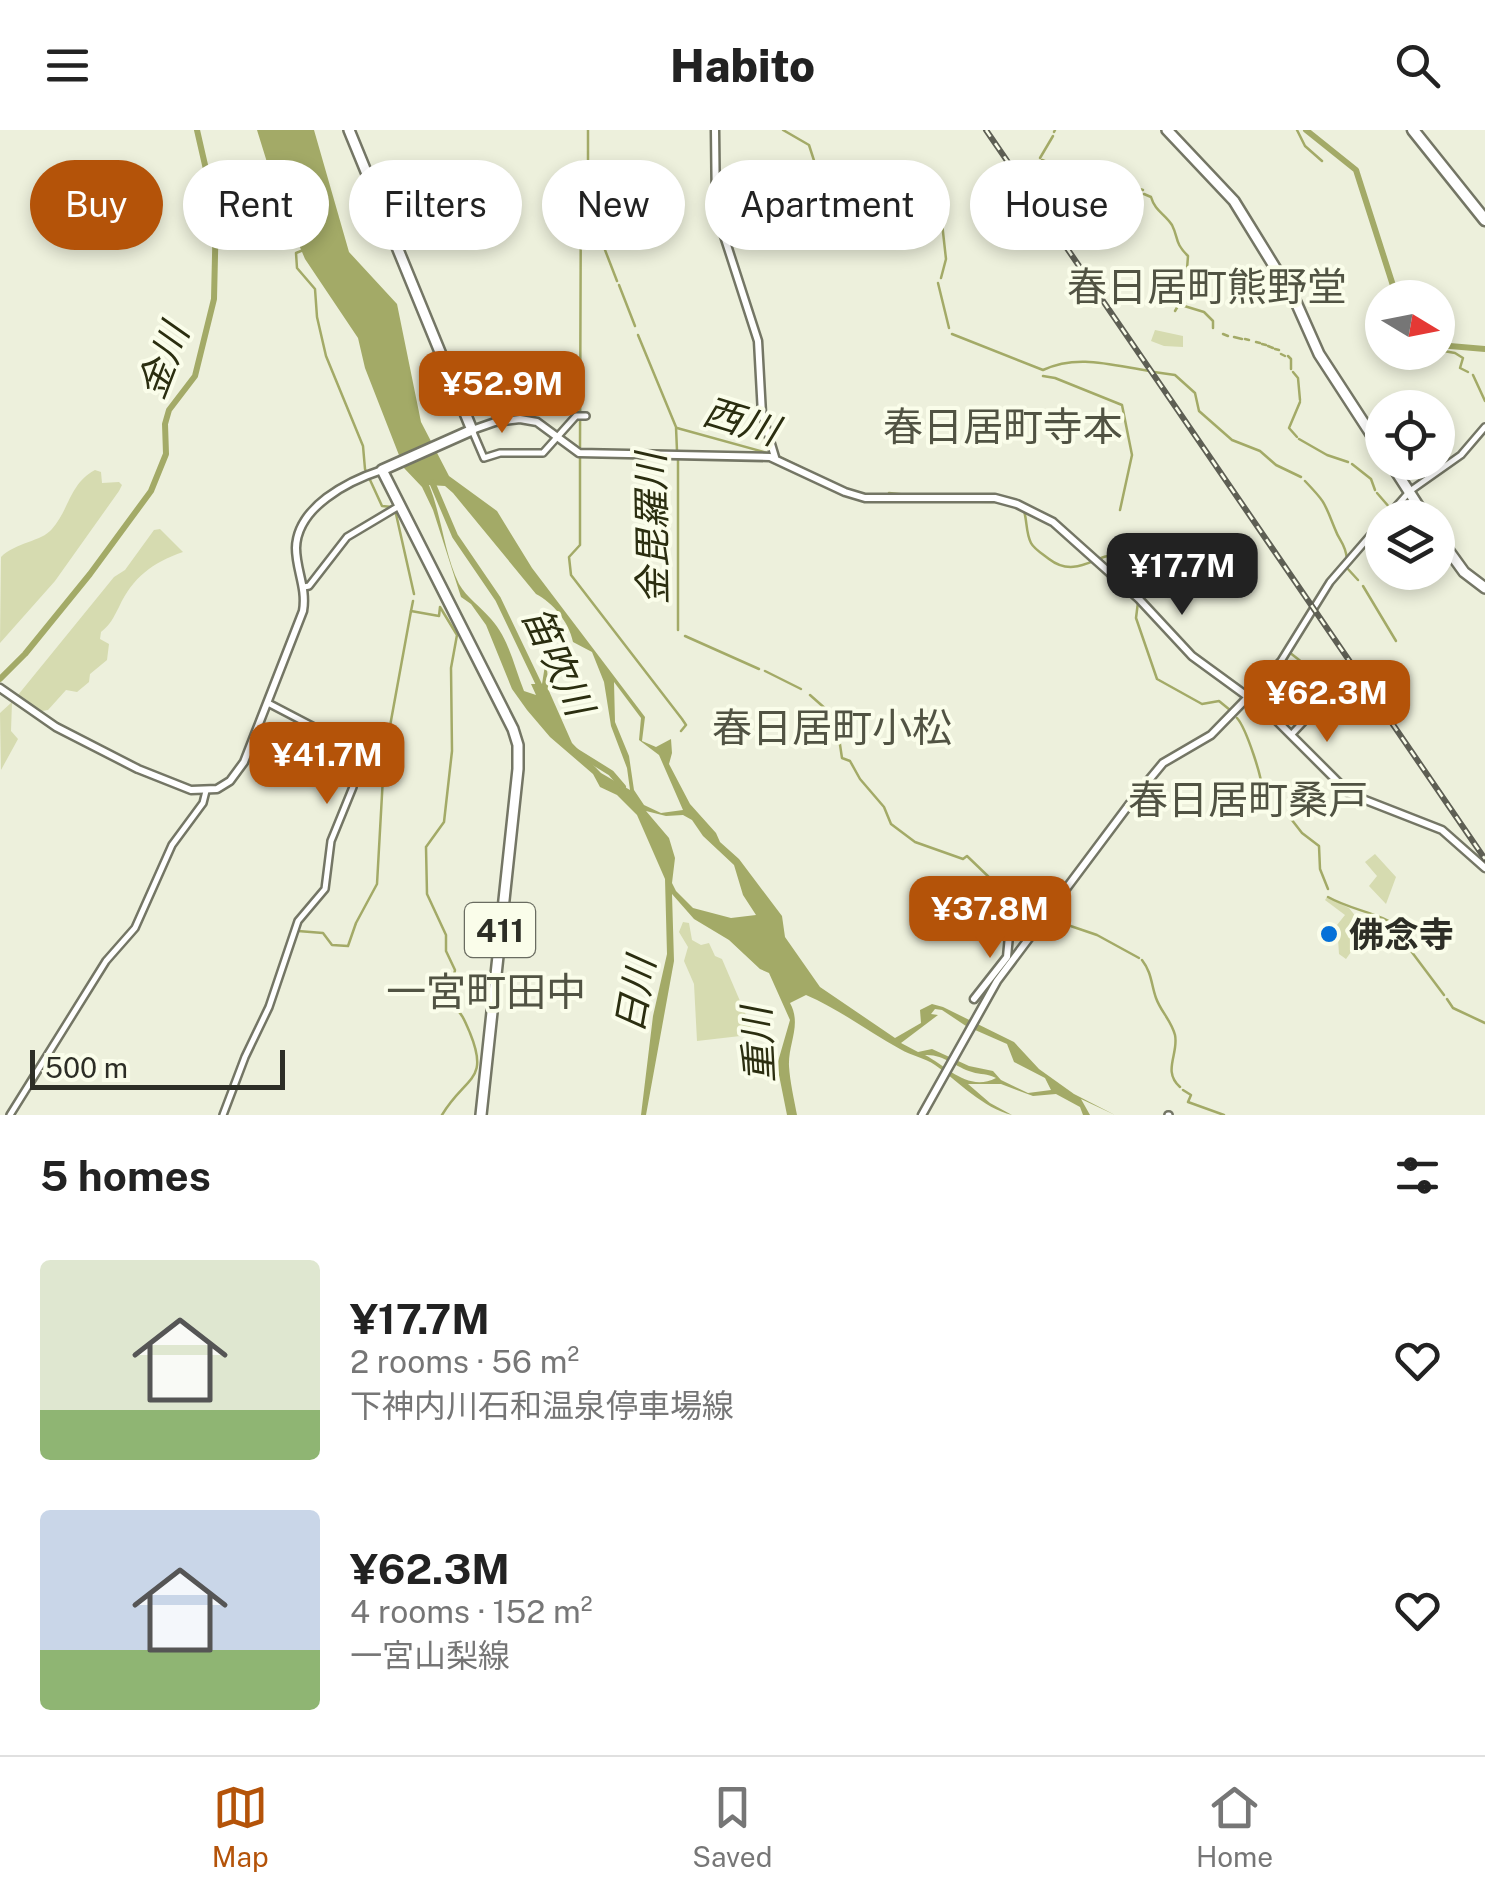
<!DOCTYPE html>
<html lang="en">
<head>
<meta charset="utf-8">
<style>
	:root { --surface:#fff; --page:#f6f6f6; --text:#222; --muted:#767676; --line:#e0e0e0; --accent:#b45309 }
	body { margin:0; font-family:"Public Sans","Noto Sans JP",sans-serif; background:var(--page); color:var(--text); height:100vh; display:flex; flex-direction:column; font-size:38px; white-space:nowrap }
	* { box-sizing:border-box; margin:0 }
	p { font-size:32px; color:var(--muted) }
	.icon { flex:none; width:55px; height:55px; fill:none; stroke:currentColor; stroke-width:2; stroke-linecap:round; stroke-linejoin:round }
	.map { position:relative; height:985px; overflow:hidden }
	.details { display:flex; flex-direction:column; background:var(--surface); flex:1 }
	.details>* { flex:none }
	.hud { position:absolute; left:30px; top:30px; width:1425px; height:90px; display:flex; gap:20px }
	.needle { width:65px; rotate:100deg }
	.tools { position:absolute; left:1365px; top:150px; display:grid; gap:20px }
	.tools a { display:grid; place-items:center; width:90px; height:90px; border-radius:50%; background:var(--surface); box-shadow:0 5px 15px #0003; font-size:50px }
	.scale { position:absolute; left:30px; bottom:25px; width:255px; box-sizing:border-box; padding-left:10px; border:5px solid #2d2e26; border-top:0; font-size:28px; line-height:35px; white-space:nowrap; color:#2d2e26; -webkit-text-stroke:8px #fafdea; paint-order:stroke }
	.price { position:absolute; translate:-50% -85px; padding:0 22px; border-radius:20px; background:var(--accent); color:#fff; font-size:32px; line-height:65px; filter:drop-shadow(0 2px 5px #0008) }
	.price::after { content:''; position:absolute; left:50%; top:60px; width:30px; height:22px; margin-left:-15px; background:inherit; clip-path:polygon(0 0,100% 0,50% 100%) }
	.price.active { background:#222; color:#fff }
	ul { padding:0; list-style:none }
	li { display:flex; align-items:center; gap:30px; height:250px; padding:0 40px }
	li span { display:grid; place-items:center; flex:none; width:280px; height:200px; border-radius:10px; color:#555 }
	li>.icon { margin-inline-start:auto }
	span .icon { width:120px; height:120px; fill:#fffc; stroke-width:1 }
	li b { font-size:42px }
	h2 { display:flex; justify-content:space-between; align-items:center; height:120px; padding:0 40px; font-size:42px }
	.chip { padding:0 35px; border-radius:45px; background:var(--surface); box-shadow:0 5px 15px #0003; font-size:35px; line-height:90px }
	.chip.active { background:var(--accent); color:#fff }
	header { display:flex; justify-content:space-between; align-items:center; height:130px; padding:0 40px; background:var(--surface); font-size:45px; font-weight:800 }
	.tab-bar { display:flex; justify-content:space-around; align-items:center; height:140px; border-top:2px solid var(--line); background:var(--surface); font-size:28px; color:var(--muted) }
	.tab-bar a { display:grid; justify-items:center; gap:5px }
	.tab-bar .active { color:var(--accent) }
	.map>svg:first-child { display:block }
	.green { fill:#d6dbb0 }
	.water { fill:#a3aa67; fill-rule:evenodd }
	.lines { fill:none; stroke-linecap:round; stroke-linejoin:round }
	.stream { stroke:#a3aa67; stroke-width:2.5 }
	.river { stroke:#a3aa67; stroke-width:6 }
	.tertiary-casing { stroke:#747665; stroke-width:10 }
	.secondary-casing { stroke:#747665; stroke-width:11 }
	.trunk-casing { stroke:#747665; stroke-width:14 }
	.motorway-casing { stroke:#747665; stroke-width:15 }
	.tertiary { stroke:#fff; stroke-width:5 }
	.secondary { stroke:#fff; stroke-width:6 }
	.trunk { stroke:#fff; stroke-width:9 }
	.motorway { stroke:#fff; stroke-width:10 }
	.rail-casing { stroke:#5e5f54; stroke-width:6 }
	.rail { stroke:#fafdea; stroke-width:2.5; stroke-dasharray:8; stroke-linecap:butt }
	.poi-dot { fill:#0671d8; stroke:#fafdea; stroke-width:4 }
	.labels { text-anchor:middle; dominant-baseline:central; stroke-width:8; stroke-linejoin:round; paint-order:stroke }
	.shield { fill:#fafdea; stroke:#6a6c61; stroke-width:2.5 }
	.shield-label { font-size:32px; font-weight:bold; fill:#2d2e26 }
	.poi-label { font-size:35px; font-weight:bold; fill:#2d2e26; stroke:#fafdea; text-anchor:start }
	.water-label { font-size:38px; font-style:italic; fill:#2b2e10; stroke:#fafdea }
	.quarter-label { font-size:40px; fill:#515343; stroke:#fafdea }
</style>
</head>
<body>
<header><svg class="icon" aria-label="menu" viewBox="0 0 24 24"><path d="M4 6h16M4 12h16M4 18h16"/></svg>Habito<svg class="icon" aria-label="search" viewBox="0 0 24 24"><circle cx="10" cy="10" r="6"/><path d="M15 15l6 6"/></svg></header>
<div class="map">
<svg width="1485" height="985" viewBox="0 0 1485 985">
	<rect width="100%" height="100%" fill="#edf0dc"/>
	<g class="green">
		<path d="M 1155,200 L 1183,206 L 1183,217 L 1164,216 L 1151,211 Z"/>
		<path d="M 95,340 L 101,342 L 102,353 L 119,352 L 122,355 L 119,361 L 55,451 L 0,513 L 1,427 C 16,412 41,412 52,399 C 69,380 70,353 95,340 Z"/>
		<path d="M 160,399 L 183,422 C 152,433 133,447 119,477 C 113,488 111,494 101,502 L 100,509 L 109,514 L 107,530 L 90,544 L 89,552 L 77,562 L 66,560 L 48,580 L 42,581 L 18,565 L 114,447 L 125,440 L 154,400 Z"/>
		<path d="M 12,572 L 11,601 L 18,609 L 1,640 L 0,583 Z"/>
		<path d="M 1375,724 L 1396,747 L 1386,774 L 1369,756 L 1377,746 L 1365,732 Z"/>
		<path d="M 1327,767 L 1349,778 L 1361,793 L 1358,798 L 1371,812 L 1351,822 L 1346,829 L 1339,824 L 1338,809 L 1335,807 L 1337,802 L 1333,800 L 1345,785 L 1325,770 Z"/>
		<path d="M 683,792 L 689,793 L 692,810 L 701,815 L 709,813 L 715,826 L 722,829 L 752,899 L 749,905 L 697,911 L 694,854 L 684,831 L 688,817 L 679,802 Z"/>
	</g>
	<path class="water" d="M 257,0 L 314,0 L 349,122 L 397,174 L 421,292 L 449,346 L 497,381 L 532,438 L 645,587 L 642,611 L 656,617 L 671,609 L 672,623 L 669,634 L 690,674 L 716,703 L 720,712 L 739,729 L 782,786 L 785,807 L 820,857 L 895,908 L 921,893 L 920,880 L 932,874 L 943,877 L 1014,912 L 1039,939 L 1074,964 L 1115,985 L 1081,969 L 1090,985 L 1083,985 L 1080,977 L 1056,964 L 1033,966 L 1001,954 L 968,954 L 990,973 L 1012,985 C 983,978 959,952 935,935 C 925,928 912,926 900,919 C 869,902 839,879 806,865 L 790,873 C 802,895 788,913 789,936 C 790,952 794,969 797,985 L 787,985 L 777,935 L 790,890 L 769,843 L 760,839 L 729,810 L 694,789 L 672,764 L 674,831 L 646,985 L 641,985 L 653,886 L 667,824 L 665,749 L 637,685 L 617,665 L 600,657 L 593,644 L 550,607 L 527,580 L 512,559 L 486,495 L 471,474 L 461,467 L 433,380 L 422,357 L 404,338 L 365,238 L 358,208 L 305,129 L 275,58 ZM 429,355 L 445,356 L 453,363 L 536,464 C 553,473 569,492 573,512 L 592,522 L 604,552 L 611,596 L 627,638 L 630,660 L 601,643 L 572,613 L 549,561 L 546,529 L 542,554 L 531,554 L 536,565 L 524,561 C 514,536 509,509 491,489 C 481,477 467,468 459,454 C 444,423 442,387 429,355 ZM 614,552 L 641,588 L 639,610 L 659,625 L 683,680 L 661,683 L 644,675 L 634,660 L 629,626 L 615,592 ZM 646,681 L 666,686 L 683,685 L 692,690 L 703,706 L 734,735 L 743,765 L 756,785 L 731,788 L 693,778 L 676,761 L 672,753 L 675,728 L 669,708 ZM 935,879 L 942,880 L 966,896 L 1007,914 L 1014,932 L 1045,948 L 1051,960 L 1028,963 L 1001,950 L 993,941 L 969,936 L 932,919 L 918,922 L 901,913 L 938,885 L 931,884 ZM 925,925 C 944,924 955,937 972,942 C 981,945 987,943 996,948 C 968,962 948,937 925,925 Z"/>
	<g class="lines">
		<g class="stream">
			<path d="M 588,0 L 588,76 L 617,151"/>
			<path d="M 783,0 L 809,15 L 819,46 L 837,77 L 844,81 L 872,83 L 893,71 L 912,73 L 922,69 L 940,75 L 946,129 L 941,148"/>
			<path d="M 1297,0 L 1305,16 L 1322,31"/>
			<path d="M 1054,2 L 1055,0"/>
			<path d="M 1040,28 L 1053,6"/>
			<path d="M 1042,30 L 1075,43"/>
			<path d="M 1095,44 L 1112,50"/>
			<path d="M 1085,45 L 1090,46"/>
			<path d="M 1114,51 L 1116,52"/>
			<path d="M 1120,53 L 1143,60"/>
			<path d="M 1144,64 L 1151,67 C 1155,81 1165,84 1172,95 C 1179,109 1174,112 1188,126 L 1185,165"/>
			<path d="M 301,121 L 296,123 L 297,138 L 315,159 L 317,187 L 326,226 L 363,316 L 365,339 L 382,376 L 392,377 L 396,384 L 414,464"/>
			<path d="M 938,153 L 949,198"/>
			<path d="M 619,155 L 635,196"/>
			<path d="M 1181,175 L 1204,182 L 1213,191 L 1213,198"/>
			<path d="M 1175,181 L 1181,171"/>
			<path d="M 952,204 L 1043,240 C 1077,224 1111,235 1149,241"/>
			<path d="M 1223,204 L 1228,206"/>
			<path d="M 638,205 L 676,297 L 677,321"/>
			<path d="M 1234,207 L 1242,209"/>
			<path d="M 1245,209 L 1249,210"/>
			<path d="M 1256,212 L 1260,213"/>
			<path d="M 1262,214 L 1266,215"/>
			<path d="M 1268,216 L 1273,218"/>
			<path d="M 1275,219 L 1279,220"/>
			<path d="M 1438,220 L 1455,223 L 1463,228 L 1460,238 L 1468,242"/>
			<path d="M 1281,224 L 1285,226"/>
			<path d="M 1288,226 L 1291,229 L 1291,239"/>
			<path d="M 1154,242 L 1175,245 L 1195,263 L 1199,281 L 1232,310 L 1260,321 L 1276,335 L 1301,347"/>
			<path d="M 1293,242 L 1298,248 L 1300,270"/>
			<path d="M 1473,245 L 1485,271"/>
			<path d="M 1043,246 L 1055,248 L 1122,275 L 1132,325 L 1120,380"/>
			<path d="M 677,298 L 771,324"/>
			<path d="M 1297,307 L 1289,298 L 1300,272"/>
			<path d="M 1299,309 L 1327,325 L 1348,332"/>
			<path d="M 580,319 L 581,32"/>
			<path d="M 778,326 L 829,351"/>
			<path d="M 580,327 L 580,415 L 569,427 L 571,445 L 682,589 L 686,595 L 681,601"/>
			<path d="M 678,329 L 678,500"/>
			<path d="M 1352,334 L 1371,349 L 1375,360"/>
			<path d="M 1305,351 C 1326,373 1324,372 1335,399 C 1340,413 1345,412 1347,429"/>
			<path d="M 889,363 L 908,365"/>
			<path d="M 1377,363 L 1390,378"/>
			<path d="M 918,371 L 998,372"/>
			<path d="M 1010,375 L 1024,381 C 1027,390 1026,404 1031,413 C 1034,419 1044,425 1049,429 C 1089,460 1118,385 1135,461"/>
			<path d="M 1347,438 L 1358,450"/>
			<path d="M 1363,456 L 1396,511"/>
			<path d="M 413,471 L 411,481 L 439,486 L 440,477 L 457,505 L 451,538 L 452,621 L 444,692 L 426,717 L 427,764 L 446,805 L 446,821 L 455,840 L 451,859 L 453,875 C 462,883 465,891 470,903 C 490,952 465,946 442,985"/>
			<path d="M 1138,472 L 1136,488 L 1157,549 L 1202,574 L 1219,571 L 1230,580"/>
			<path d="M 685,506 L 759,539"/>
			<path d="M 1289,522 L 1322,548"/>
			<path d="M 765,541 L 801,559"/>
			<path d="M 810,565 L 836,588 L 842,628 L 850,631 L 860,649 L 884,677 L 891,694 L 915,712 L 963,729 L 967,726 L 1019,776"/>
			<path d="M 1237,588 C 1246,598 1264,651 1262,663 L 1270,674"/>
			<path d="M 1288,685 L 1302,703 L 1319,716 L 1320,739 L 1328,759"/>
			<path d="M 1328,767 C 1353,781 1379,782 1404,800"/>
			<path d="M 1024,778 L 1040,784"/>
			<path d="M 1050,789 L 1097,805 L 1139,828"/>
			<path d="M 298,801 L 323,803 L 332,815 L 348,816 L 356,793 L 377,754 L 384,629 L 411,481"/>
			<path d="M 1407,804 L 1408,817 L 1444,865"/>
			<path d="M 1142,830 C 1152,843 1151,854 1156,868 C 1161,882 1171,890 1175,905 C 1179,924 1162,941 1180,957"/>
			<path d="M 1447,869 L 1453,878 L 1485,893"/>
			<path d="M 256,911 L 275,868"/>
			<path d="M 1183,960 L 1191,965 L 1188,972 L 1224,985"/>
		</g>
		<g class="river">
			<path d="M 1306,0 L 1356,40 L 1397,168"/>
			<path d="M 1438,215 L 1485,219"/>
			<path d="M 432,352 L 455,406 L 498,469 L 542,561"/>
			<path d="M 0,549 L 25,524 L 90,444 L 151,361 L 166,324 L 165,294 L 169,280 L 195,246 L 214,169 L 216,83 L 197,0"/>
			<path d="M 574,620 L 611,643 L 623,657"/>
		</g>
		<defs>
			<g id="tertiary">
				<path d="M 472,300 L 484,328 L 500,323 L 543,323 L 576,286 L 586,286"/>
				<path d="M 1386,388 L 1410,361 L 1461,325 L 1485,297"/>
				<path d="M 304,457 L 309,456 L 347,407 L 399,376"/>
				<circle cx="1344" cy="555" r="7"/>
				<path d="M 1248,567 L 1281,531 L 1330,452 L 1382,392"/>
				<path d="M 1291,605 L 1337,556"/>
				<path d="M 10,985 L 106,831 L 135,798 L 172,715 L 203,673 L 206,661"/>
				<path d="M 223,985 L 245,927 L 269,877 L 298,791 L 325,759 L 331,711 L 353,657 L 337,609 L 268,573"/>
				<path d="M 1168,985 L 1169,985"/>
			</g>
			<g id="secondary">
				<path d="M 715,0 L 716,81 L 758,211 L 762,284 L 775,327"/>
				<path d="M 472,300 L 495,292 L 520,289 L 537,292 L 579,323 L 770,327 L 845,362 L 865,368 L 995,368 L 1017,374 L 1053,392 L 1139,469 L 1192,526 L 1266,580 L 1350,664 L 1442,700 L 1485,738"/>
				<path d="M 0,558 L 56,597 L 138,639 L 191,660 L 217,659 L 230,651 L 244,632 L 303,481 C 307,458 296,440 296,418 C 297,377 348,351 382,340"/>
				<path d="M 974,869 L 1007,827 L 1010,795 L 1020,791 L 1035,800"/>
				<path d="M 922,985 L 997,851 L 1134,668 L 1163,633 L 1211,605 L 1248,567"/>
			</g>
			<g id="trunk">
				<path d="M 349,0 L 472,300 L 382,340 L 513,599 L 518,615 L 518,639 L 481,985"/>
				<path d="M 1167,0 L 1234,71 L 1295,170 L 1319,224 L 1382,321"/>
				<path d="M 1390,332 L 1426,388"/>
				<path d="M 1438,406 L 1464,442 L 1485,458"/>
			</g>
			<path id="motorway" d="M 1413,0 L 1485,90"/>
		</defs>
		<use href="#tertiary" class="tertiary-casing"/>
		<use href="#secondary" class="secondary-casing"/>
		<use href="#trunk" class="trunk-casing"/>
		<use href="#motorway" class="motorway-casing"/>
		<use href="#tertiary" class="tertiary"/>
		<use href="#secondary" class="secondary"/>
		<use href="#trunk" class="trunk"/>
		<use href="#motorway" class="motorway"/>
		<defs>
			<path id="rail" d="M 986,0 L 1485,729"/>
		</defs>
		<use href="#rail" class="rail-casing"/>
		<use href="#rail" class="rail"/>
	</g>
	<circle class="poi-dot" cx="1329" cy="804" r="10"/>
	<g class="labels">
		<rect class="shield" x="465" y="773" width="70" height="54" rx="8"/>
		<g class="shield-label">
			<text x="500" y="800">411</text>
		</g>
		<g class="poi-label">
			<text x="1349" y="804">佛念寺</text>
		</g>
		<g class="water-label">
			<text transform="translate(163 231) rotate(-69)">金川</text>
			<text transform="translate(741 291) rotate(17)">西川</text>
			<text transform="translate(652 399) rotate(-91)">金毘羅川</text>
			<text transform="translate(558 531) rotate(65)">笛吹川</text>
			<text transform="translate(635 865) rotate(-80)">日川</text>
			<text transform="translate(758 915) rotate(-93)">重川</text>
		</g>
		<g class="quarter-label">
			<text x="1207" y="156">春日居町熊野堂</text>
			<text x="1003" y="296">春日居町寺本</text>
			<text x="832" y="597">春日居町小松</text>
			<text x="1248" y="669">春日居町桑戸</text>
			<text x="486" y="861">一宮町田中</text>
		</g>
	</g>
</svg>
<div class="tools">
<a><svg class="needle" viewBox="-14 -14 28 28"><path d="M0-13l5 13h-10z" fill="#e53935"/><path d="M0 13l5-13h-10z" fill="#767676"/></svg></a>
<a><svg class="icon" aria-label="locate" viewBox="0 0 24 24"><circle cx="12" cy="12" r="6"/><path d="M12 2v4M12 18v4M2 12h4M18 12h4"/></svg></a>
<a><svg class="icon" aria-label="layers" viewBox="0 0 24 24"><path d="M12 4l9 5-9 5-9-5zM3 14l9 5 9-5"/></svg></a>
</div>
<div class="scale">500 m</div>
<b class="price" style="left:502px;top:306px">¥52.9M</b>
<b class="price active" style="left:1182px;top:488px">¥17.7M</b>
<b class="price" style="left:1327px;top:615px">¥62.3M</b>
<b class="price" style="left:327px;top:677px">¥41.7M</b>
<b class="price" style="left:990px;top:831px">¥37.8M</b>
<div class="hud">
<a class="chip active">Buy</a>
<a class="chip">Rent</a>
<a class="chip">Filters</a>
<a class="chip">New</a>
<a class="chip">Apartment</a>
<a class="chip">House</a>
</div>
</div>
<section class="details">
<h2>5 homes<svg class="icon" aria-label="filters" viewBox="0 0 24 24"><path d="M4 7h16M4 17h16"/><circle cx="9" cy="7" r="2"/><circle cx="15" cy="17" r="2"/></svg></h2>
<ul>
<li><span style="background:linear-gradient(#dfe7d0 75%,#8fb573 0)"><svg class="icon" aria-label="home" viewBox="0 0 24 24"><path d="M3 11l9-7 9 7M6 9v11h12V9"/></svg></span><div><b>¥17.7M</b><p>2 rooms · 56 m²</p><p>下神内川石和温泉停車場線</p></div><svg class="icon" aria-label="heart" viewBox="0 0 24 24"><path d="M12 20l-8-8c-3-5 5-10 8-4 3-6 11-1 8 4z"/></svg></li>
<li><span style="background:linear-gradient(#c9d6e8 70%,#8fb573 0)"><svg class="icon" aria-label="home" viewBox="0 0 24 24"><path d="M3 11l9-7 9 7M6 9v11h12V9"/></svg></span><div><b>¥62.3M</b><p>4 rooms · 152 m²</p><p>一宮山梨線</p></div><svg class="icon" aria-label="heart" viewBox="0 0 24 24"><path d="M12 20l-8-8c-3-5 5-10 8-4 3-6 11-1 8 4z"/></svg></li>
</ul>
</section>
<nav class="tab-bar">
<a class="active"><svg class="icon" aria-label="map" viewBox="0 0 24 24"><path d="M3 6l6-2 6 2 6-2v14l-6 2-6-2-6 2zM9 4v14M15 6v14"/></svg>Map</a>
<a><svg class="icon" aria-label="saved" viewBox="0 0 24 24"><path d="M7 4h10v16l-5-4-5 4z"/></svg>Saved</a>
<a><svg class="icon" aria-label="home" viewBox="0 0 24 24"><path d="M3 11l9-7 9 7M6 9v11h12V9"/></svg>Home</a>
</nav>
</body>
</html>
